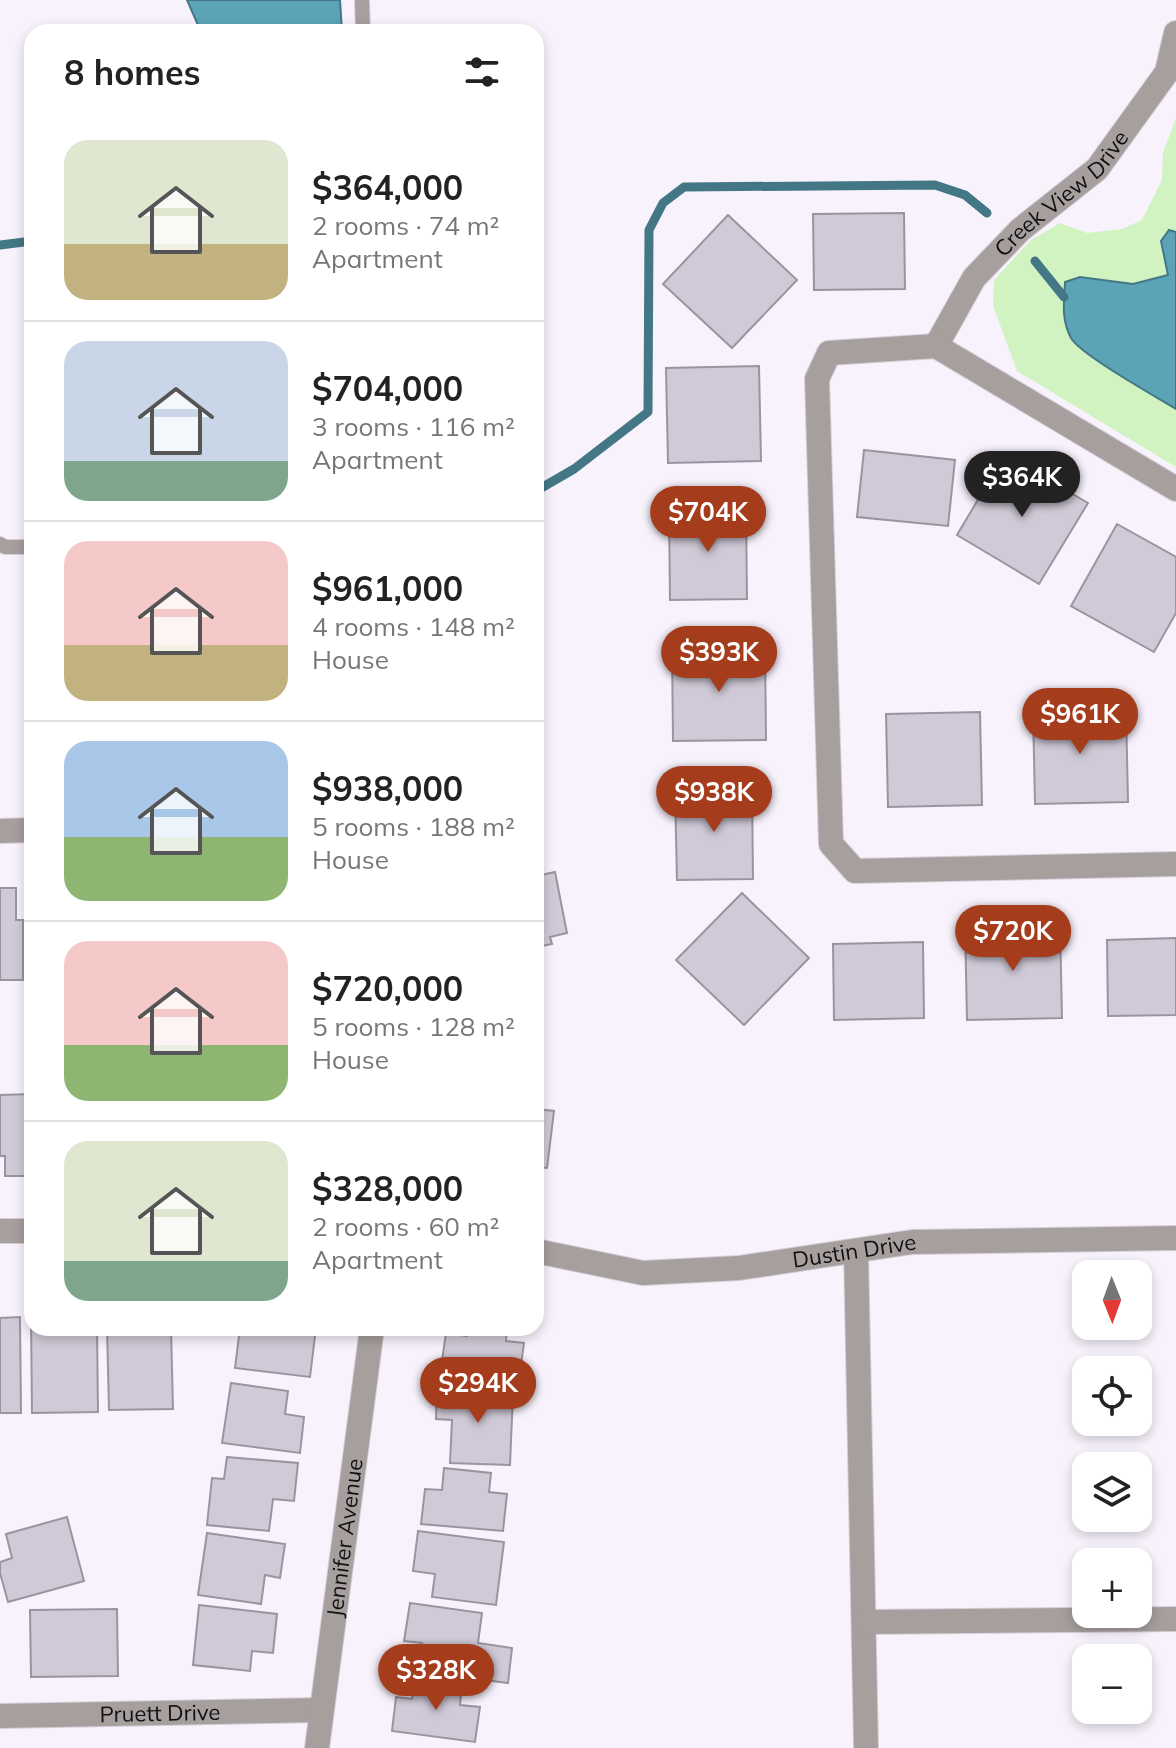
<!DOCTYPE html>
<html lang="en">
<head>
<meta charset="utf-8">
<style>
	:root { --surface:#fff; --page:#f6f6f6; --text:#222; --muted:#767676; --line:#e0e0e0; --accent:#a53d1c }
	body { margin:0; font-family:Mulish,sans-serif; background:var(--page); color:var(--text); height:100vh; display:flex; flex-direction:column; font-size:30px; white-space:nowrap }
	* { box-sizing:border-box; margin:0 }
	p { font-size:26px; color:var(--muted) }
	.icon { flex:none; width:44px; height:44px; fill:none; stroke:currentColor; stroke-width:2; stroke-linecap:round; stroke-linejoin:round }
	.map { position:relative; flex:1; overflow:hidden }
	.drawer { position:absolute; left:24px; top:24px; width:520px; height:1312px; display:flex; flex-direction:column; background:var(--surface); border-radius:24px; box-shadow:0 4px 12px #0003 }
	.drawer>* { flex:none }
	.needle { width:52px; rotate:179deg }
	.controls { position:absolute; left:1072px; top:1260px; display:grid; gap:16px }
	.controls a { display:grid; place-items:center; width:80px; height:80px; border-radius:16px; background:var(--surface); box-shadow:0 4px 12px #0003; font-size:40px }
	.price { position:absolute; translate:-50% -68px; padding:0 18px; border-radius:28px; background:var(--accent); color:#fff; font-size:26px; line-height:52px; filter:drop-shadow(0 2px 4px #0008) }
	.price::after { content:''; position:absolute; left:50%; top:48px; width:24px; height:18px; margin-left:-12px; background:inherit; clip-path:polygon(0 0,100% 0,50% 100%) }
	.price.current { background:#222; color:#fff }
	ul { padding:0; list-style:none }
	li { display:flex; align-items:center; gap:24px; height:200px; padding:0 40px }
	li+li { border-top:2px solid var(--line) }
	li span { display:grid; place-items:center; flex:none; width:224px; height:160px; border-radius:24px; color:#555 }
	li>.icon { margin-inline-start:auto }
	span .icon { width:96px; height:96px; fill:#fffc; stroke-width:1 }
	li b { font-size:34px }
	h2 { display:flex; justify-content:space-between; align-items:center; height:96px; padding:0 40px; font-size:34px }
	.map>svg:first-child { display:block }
	.green { fill:#d1f3c1 }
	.water { fill:#5aa4b6; stroke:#447785; stroke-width:2 }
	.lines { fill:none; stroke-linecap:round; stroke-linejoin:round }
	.stream { stroke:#447785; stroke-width:9 }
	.building { fill:#d0c9d7; stroke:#9a94a0; stroke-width:2 }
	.lane-casing { stroke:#d3ced8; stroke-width:16 }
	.street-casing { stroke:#d3ced8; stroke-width:26 }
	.lane { stroke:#a69f9d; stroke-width:14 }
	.street { stroke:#a69f9d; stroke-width:24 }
	.labels { text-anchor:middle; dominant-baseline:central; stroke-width:6; stroke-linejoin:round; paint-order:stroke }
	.street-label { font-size:22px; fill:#110f13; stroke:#f8f2fd }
</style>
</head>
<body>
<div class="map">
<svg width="1176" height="1748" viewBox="0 0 1176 1748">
	<rect width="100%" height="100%" fill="#f8f2fd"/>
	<path class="green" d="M 1176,119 L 1176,232 L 1169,230 L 1161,241 L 1168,275 L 1133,284 L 1079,277 L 1065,282 L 1064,297 L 1093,357 L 1176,409 L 1176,467 L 1017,371 L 993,306 L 994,280 L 1031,240 L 1060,223 L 1087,233 L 1122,229 L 1142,220 L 1162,180 L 1163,152 Z"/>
	<g class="water">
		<path d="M 187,0 L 340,0 L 342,31 L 201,32 Z"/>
		<path d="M 1169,230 L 1176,232 L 1176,409 C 1155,396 1081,355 1071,338 C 1061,319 1064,302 1065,282 L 1080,277 L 1133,284 L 1168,275 L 1161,241 Z"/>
	</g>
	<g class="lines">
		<g class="stream">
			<path d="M 0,245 L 32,241"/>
			<path d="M 1035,261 L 1064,297"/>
			<path d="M 536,491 L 574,469 L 648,412 L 649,230 L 663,203 L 684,187 L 935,185 L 965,195 L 987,213"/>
		</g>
	</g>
	<g class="building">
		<path d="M 904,213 L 905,289 L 814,290 L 813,214 Z"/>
		<path d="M 728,215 L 797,280 L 732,348 L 663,284 Z"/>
		<path d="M 759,366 L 761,461 L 668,463 L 666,368 Z"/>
		<path d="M 864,450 L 955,460 L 948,526 L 857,517 Z"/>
		<path d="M 1005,454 L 1088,503 L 1039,584 L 957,535 Z"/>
		<path d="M 746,508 L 747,599 L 670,600 L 669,509 Z"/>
		<path d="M 1117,524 L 1176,557 L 1176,613 L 1154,652 L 1071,606 Z"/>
		<path d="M 765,646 L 766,740 L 673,741 L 672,648 Z"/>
		<path d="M 1126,709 L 1128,802 L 1035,804 L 1033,711 Z"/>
		<path d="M 980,712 L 982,805 L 888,807 L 886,714 Z"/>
		<path d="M 752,788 L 753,879 L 677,880 L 675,790 Z"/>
		<path d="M 555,872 L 567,933 L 550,937 L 552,944 L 536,947 L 536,876 Z"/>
		<path d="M 0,888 L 16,888 L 16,920 L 23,920 L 23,980 L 0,980 Z"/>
		<path d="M 742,893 L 809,958 L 744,1025 L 676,960 Z"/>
		<path d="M 1060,926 L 1062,1018 L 967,1020 L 965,927 Z"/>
		<path d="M 1176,938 L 1176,1015 L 1108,1016 L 1107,940 Z"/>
		<path d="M 923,942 L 924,1018 L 834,1020 L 833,944 Z"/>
		<path d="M 32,1094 L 32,1176 L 5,1176 L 5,1156 L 0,1156 L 0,1095 Z"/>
		<path d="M 536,1109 L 554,1111 L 547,1168 L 536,1167 Z"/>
		<path d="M 31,1316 L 32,1328 L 97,1328 L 98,1412 L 32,1413 Z"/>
		<path d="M 20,1317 L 21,1413 L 0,1413 L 0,1318 Z"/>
		<path d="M 107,1328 L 171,1328 L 173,1409 L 109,1410 Z"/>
		<path d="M 240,1328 L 316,1328 L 310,1377 L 235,1368 Z"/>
		<path d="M 468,1328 L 507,1328 L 506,1341 L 524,1343 L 518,1387 L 440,1375 L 446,1333 L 467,1336 Z"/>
		<path d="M 231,1383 L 288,1391 L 285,1414 L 304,1417 L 300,1453 L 222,1443 Z"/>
		<path d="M 437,1389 L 513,1393 L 510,1465 L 450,1463 L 452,1420 L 436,1419 Z"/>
		<path d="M 227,1457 L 298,1463 L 294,1501 L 273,1499 L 269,1531 L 207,1525 L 212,1478 L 224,1479 Z"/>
		<path d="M 444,1468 L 491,1473 L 489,1492 L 507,1494 L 503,1531 L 421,1524 L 425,1489 L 442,1490 Z"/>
		<path d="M 67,1517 L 84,1581 L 8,1602 L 0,1573 L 0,1562 L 12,1558 L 6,1534 Z"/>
		<path d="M 418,1531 L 504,1542 L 496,1605 L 432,1597 L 435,1574 L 413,1571 Z"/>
		<path d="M 207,1533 L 285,1544 L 280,1578 L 265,1575 L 261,1604 L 198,1595 Z"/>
		<path d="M 410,1603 L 482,1613 L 478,1643 L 512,1648 L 508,1683 L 418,1671 L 422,1643 L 404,1641 Z"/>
		<path d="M 199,1605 L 277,1614 L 273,1653 L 252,1651 L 250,1671 L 193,1665 Z"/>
		<path d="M 117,1609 L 118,1676 L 31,1677 L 30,1610 Z"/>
		<path d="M 415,1677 L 462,1684 L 460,1705 L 480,1707 L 475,1742 L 392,1731 L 396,1697 L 412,1699 Z"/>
	</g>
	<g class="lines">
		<defs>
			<g id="lane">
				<path d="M 362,0 L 363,32"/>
				<path d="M 0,544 L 5,547 L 32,547"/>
			</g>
			<g id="street">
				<path id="s1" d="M 936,346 L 974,278 L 1020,230 L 1097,169 L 1167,72 L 1176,33"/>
				<path d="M 1176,489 L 936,346 L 829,353 L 817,379 L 831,844 L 855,871 L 1176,864"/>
				<path d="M 0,831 L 32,830"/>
				<path d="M 0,1231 L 32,1231"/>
				<path id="s2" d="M 536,1251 L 643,1273 L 739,1268 L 912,1242 L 1176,1238"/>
				<path d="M 856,1251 L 866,1748"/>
				<path d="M 865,1622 L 1176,1619"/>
				<path id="s3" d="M 0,1716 L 320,1710"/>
				<path id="s4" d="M 317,1748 L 372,1328"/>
			</g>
		</defs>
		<use href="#lane" class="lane-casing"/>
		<use href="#street" class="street-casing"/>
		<use href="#lane" class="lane"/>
		<use href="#street" class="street"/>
	</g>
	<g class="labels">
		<g class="street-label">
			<text stroke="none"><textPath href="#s1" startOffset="200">Creek View Drive</textPath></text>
			<text stroke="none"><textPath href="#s2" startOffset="322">Dustin Drive</textPath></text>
			<text stroke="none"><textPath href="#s4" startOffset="212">Jennifer Avenue</textPath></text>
			<text stroke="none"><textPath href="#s3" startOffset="160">Pruett Drive</textPath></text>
		</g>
	</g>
</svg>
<div class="controls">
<a><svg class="needle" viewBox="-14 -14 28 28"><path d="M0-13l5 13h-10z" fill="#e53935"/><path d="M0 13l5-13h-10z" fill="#767676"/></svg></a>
<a><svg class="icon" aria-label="locate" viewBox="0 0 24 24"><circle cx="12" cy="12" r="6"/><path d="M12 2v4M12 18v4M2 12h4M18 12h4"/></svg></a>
<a><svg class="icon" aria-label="layers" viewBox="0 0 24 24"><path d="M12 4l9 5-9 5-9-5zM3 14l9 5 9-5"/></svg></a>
<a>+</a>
<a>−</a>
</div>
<b class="price current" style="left:1022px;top:519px">$364K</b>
<b class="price" style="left:708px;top:554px">$704K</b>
<b class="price" style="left:719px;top:694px">$393K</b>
<b class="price" style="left:1080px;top:756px">$961K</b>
<b class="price" style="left:714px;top:834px">$938K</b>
<b class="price" style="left:1013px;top:973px">$720K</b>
<b class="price" style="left:478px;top:1425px">$294K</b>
<b class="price" style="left:436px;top:1712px">$328K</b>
<section class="drawer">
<h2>8 homes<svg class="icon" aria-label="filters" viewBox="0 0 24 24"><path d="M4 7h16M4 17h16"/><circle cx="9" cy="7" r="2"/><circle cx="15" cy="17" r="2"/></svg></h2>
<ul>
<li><span style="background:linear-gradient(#dfe7d0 65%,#c2b280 0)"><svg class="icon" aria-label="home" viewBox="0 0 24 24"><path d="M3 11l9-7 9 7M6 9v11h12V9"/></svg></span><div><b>$364,000</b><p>2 rooms · 74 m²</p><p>Apartment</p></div></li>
<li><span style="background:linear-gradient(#c9d6e8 75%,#7fa58c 0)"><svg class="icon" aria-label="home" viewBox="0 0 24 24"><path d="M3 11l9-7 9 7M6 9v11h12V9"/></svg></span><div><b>$704,000</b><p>3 rooms · 116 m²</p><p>Apartment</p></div></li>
<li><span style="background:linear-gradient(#f6c9c9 65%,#c2b280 0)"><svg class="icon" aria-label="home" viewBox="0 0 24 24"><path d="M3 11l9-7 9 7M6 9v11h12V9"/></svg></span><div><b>$961,000</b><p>4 rooms · 148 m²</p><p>House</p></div></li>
<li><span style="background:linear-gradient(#a9c7e8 60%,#8fb573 0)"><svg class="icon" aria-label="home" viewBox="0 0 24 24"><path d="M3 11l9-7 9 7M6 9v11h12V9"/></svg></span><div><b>$938,000</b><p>5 rooms · 188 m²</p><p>House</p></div></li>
<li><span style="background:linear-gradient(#f6c9c9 65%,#8fb573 0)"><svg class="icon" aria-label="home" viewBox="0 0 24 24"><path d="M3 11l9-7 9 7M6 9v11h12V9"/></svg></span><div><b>$720,000</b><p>5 rooms · 128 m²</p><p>House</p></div></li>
<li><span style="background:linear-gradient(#dfe7d0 75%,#7fa58c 0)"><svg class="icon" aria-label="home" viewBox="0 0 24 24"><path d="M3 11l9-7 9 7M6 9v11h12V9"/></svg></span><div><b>$328,000</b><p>2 rooms · 60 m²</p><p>Apartment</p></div></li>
</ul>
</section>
</div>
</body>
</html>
